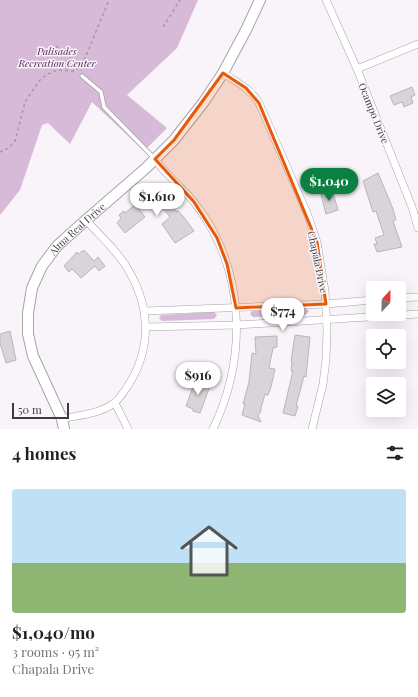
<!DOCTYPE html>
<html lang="en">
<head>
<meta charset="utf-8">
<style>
	:root { --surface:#fff; --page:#f2f2f2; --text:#202124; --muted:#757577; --line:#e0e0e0; --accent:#0b8043 }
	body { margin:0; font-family:"Playfair Display",serif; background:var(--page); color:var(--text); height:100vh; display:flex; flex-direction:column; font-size:15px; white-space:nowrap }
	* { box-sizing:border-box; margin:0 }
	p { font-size:13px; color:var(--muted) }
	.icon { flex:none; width:22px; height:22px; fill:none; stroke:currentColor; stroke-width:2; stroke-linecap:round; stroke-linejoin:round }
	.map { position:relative; height:429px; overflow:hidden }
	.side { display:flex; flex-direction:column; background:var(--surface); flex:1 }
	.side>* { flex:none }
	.needle { width:26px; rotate:22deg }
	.fabs { position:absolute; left:366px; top:281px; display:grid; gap:8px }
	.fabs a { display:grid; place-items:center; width:40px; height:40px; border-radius:4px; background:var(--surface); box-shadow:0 4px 16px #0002; font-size:20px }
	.scale { position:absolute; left:12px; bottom:10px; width:57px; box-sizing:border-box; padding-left:4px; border:2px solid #3d3b3d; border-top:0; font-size:11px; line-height:14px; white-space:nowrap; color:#3d3b3d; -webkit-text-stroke:3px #f9f4f9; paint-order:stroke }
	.price { position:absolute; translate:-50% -34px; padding:0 9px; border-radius:14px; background:#fff; color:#222; font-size:13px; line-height:26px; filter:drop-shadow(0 1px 2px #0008) }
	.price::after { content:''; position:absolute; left:50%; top:24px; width:12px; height:9px; margin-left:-6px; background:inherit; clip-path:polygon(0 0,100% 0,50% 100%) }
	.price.on { background:var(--accent); color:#fff }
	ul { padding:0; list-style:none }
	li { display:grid; align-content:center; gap:8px; height:212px; padding:0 12px }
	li+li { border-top:1px solid var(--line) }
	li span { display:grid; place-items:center; height:124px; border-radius:4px; color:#555 }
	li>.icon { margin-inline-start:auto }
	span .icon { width:72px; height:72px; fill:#fffc; stroke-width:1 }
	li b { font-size:17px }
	h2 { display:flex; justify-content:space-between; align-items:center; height:48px; padding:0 12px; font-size:17px }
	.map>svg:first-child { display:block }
	.green { fill:#d7bad8 }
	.building { fill:#d9d4d9; stroke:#bab5ba }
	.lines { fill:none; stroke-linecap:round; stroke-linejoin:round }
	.lane-casing { stroke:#a7a3a7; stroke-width:5 }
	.street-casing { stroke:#a7a3a7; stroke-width:8 }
	.secondary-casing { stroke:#a7a3a7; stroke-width:12 }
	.path { stroke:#9e9a9e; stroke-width:1.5; stroke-dasharray:3 3; stroke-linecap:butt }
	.lane { stroke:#fff; stroke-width:3.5 }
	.street { stroke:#fff; stroke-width:7 }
	.secondary { stroke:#fff; stroke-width:10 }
	.marked { fill:#e8590c; fill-opacity:0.2; stroke:#e8590c; stroke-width:3; stroke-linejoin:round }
	.labels { text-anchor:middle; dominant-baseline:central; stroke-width:3; stroke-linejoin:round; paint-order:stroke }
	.park-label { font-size:10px; font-style:italic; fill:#4e1e51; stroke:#f9f4f9 }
	.street-label { font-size:10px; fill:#3d3b3d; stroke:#f9f4f9 }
</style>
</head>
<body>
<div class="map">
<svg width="418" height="429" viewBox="0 0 418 429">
	<rect width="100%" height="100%" fill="#f9f4f9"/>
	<g class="green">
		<path d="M 0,0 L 198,0 L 177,48 L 127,95 L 167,128 L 144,151 L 92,102 L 70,144 L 48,123 L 42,125 L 20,190 L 0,215 Z"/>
		<path d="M 305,308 L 309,311 L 305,315 L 253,317 L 250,314 L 252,311 Z"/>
		<path d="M 214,312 L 217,315 L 214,319 L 162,321 L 159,318 L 161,315 Z"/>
	</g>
	<g class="building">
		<path d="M 412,87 L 415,95 L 411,97 L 413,103 L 404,107 L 402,102 L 394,105 L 390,96 Z"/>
		<path d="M 378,173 L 393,209 L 396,220 L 393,221 L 402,247 L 377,252 L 374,244 L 377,244 L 375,238 L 384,235 L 376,211 L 373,212 L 363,181 Z"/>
		<path d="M 149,190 L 151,192 L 156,193 L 159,191 L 177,212 L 178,211 L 183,216 L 194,231 L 175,243 L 162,224 L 170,217 L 161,206 L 159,208 L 155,204 L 145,203 L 139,209 L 145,217 L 125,233 L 117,223 L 121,218 L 119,215 L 124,211 L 125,213 L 140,201 L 138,199 Z"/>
		<path d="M 332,190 L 338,210 L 326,214 L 321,195 Z"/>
		<path d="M 82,251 L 85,251 L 94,261 L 98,257 L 105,266 L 99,271 L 95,266 L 81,278 L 72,269 L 69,272 L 64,266 L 77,252 L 79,254 Z"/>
		<path d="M 10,331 L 16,360 L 6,363 L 0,343 L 0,334 Z"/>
		<path d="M 295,335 L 310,337 L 306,377 L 304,376 L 296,406 L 298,406 L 295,416 L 283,413 L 293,371 L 291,371 L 292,362 L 291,361 Z"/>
		<path d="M 277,336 L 277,347 L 273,348 L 269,368 L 275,369 L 271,387 L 268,395 L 265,394 L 261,408 L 261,411 L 258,416 L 261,422 L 242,415 L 245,404 L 243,404 L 249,382 L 252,353 L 256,354 L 255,337 Z"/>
		<path d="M 196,379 L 203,382 L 203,384 L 210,386 L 200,413 L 193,411 L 193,409 L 186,406 Z"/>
	</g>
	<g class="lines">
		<defs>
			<path id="lane" d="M 82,76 L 101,92 L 104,107 L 154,158"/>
			<g id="street">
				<path d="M 326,0 L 357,69 L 412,207 L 418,228"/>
				<path d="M 357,69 L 418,44"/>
				<path d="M 223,73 C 236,82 250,88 259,103 L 307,213 L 317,242 L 325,291 L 327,329 L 326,359 L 323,384 L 312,429"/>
				<path d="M 155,159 C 162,170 172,178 181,188 C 191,197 199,208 206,219 C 246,283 245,362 213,429"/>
				<path d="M 399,298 L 418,297"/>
				<path d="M 145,311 L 326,304 L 373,300"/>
				<path d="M 146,327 L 237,325 L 418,314"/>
				<path d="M 115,403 L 128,429"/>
				<path d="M 62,419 C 79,415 100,414 114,403 C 120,399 125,390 129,384 C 152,347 150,307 129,271 C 118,251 100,236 86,220"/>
			</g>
			<g id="secondary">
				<path id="s1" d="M 64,429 L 62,419 L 33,356 L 28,334 L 28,313 L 32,288 L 42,266 L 57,246 L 86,220 L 146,168 L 174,140 L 203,103 L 223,73 L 246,30 L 260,0"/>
			</g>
		</defs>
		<use href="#lane" class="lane-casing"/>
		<use href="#street" class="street-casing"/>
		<use href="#secondary" class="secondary-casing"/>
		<g class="path">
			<path d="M 163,27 L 180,0"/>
			<path d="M 56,46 L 80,66 L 81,71"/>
			<path d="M 0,152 L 9,148 L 15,141 L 25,102 L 39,81 L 46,75 L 57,70 L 75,71 L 83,63 L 109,0"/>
		</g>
		<use href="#lane" class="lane"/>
		<use href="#street" class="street"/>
		<use href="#secondary" class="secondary"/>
	</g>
	<path class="marked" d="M 223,73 L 246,88 L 259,103 L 317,242 L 326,304 L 236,308 L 227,264 L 217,238 L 194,202 L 155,159 L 174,140 Z"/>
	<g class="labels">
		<g class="park-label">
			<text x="57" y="51">Palisades<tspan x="57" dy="12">Recreation Center</tspan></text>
		</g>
		<g class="street-label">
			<text transform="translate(374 113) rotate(68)">Ocampo Drive</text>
			<text stroke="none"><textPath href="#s1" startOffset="224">Alma Real Drive</textPath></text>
			<text transform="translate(318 262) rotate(78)">Chapala Drive</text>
		</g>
	</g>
</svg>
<div class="fabs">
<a><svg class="needle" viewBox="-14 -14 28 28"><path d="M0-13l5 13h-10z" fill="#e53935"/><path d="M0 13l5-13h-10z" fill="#757577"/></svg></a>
<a><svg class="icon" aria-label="locate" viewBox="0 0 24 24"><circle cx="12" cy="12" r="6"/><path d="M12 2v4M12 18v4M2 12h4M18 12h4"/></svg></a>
<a><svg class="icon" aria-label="layers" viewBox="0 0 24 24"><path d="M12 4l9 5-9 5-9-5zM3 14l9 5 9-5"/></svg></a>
</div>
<div class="scale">50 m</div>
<b class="price on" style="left:329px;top:202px">$1,040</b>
<b class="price" style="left:157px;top:217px">$1,610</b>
<b class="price" style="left:283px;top:332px">$774</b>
<b class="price" style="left:198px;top:396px">$916</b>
</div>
<section class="side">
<h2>4 homes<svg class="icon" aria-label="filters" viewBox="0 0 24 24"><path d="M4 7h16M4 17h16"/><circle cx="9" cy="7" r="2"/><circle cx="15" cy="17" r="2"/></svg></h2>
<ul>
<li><span style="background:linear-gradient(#bfe0f5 60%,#8fb573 0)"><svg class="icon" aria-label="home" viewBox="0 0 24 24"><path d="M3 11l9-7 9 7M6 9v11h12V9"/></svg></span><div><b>$1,040/mo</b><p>3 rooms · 95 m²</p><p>Chapala Drive</p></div></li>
</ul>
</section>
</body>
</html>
